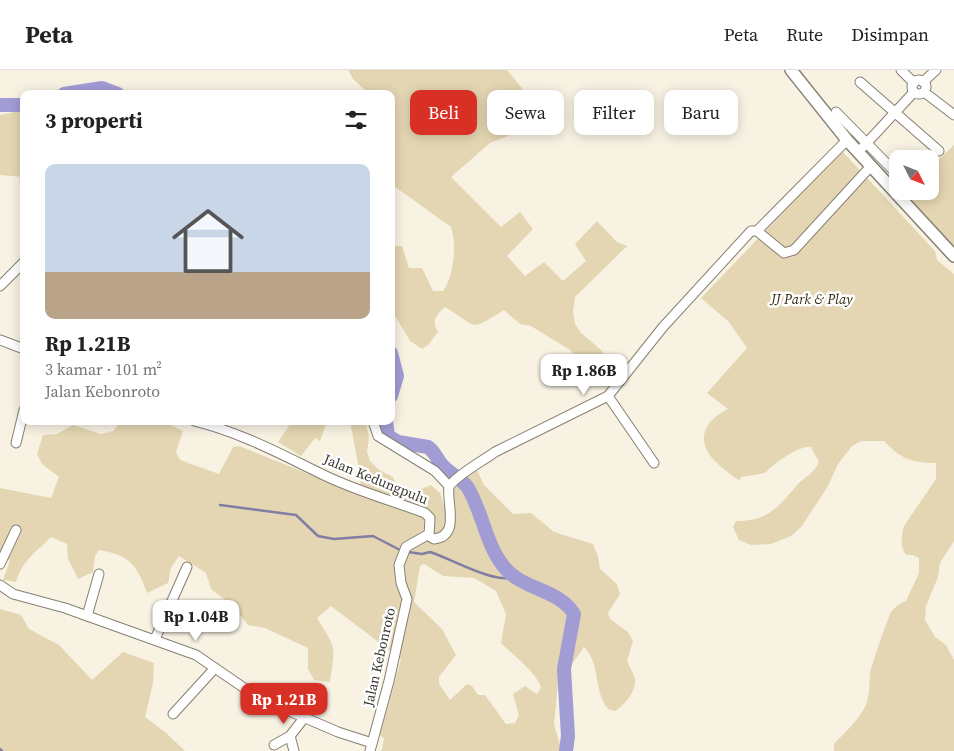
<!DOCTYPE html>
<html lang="id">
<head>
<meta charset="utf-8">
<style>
	:root { --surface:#fff; --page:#f2f2f2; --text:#222; --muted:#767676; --line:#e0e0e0; --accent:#d93025 }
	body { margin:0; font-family:"Source Serif 4",serif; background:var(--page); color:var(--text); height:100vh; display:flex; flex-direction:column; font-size:19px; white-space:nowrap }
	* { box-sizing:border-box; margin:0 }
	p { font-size:16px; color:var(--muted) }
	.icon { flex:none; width:28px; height:28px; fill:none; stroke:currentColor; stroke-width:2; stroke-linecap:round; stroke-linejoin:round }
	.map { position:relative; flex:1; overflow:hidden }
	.side { position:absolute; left:20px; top:20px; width:375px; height:335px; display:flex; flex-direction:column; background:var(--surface); border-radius:10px; box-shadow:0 2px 12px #0003 }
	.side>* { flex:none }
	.banner { position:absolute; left:410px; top:20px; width:469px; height:45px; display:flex; gap:10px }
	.needle { width:32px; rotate:132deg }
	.tools { position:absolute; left:889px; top:80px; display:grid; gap:10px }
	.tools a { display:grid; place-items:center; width:50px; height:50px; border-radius:10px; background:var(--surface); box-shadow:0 2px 12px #0003; font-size:25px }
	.price { position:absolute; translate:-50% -42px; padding:0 11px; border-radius:10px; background:#fff; color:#222; font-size:16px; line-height:32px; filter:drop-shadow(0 1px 2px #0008) }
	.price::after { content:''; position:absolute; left:50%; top:30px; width:15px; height:11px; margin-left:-8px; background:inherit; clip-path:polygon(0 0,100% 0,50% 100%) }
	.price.current { background:var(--accent); color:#fff }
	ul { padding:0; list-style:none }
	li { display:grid; align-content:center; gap:10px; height:265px; padding:0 25px }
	li span { display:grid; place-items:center; height:155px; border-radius:10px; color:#555 }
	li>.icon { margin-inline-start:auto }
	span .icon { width:90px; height:90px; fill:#fffc; stroke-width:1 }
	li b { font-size:21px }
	h2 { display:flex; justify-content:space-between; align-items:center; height:60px; padding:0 25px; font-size:21px }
	.pill { padding:0 18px; border-radius:10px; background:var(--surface); box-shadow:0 2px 12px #0003; font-size:18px; line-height:45px }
	.pill.current { background:var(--accent); color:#fff }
	header { display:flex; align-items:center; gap:30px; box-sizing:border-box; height:70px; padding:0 25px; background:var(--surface); border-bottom:1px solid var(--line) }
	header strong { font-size:24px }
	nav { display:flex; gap:28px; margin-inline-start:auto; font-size:18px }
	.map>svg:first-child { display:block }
	.green { fill:#e4d6b2; fill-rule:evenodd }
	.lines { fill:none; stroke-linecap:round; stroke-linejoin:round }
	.stream { stroke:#827da3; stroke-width:2.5 }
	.river { stroke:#a29cd5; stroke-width:14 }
	.minor-casing { stroke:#858073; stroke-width:11 }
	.tertiary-casing { stroke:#858073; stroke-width:14 }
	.minor { stroke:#fff; stroke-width:9 }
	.tertiary { stroke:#fff; stroke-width:11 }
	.labels { text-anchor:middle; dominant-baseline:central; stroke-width:5; stroke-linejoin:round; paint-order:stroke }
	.park-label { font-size:14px; font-style:italic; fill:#352b0f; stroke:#fff }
	.street-label { font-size:14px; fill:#36342e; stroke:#fff }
</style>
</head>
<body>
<header>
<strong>Peta</strong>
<nav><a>Peta</a><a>Rute</a><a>Disimpan</a></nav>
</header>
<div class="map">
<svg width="954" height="681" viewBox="0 0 954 681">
	<rect width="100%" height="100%" fill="#f8f2e3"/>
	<g class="green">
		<path d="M 348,0 L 507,0 L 545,46 L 537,54 L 490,73 L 451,107 L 501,157 L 520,142 L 533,159 L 507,186 L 525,206 L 544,192 L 563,211 L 586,191 L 575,174 L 597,151 L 617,172 L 627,176 L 575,227 L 573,242 L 575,254 L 581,263 L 601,280 L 619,303 L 615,309 L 606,315 L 594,307 L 570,280 L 531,256 L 520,254 L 504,240 C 467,263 479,257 445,237 C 436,245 431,251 438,262 L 428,275 L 422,279 L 410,271 L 391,239 L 391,176 L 402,176 L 409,198 L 422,198 L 433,221 L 443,221 C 454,207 457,173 451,157 L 391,114 L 391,24 L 369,24 L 353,9 Z"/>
		<path d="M 85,17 L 110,18 L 124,24 L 46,24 Z"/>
		<path d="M 24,40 L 24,107 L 0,105 L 0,45 Z"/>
		<path d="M 954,75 L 954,180 L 903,125 L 907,121 L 930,121 L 930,98 Z"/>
		<path d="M 842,81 L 935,181 L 937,190 L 954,204 L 954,471 L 940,493 L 938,507 L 926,536 L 925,550 L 935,567 L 946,575 L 954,590 L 954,681 L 834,681 L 834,674 C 845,662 859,650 866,635 C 870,624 869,615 870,604 C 870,599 889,545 891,542 C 895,537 900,533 906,531 L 919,503 L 919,488 L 913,485 L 906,485 C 900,476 901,467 904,456 L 936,409 L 936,393 C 911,393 900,388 884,371 L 861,371 L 852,376 L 838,394 L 828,416 L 802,456 L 791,466 L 771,474 L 751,475 L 739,470 L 733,457 L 736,451 C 769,451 778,437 798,414 C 806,406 814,403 819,392 L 811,377 C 799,375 774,394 765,403 L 741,407 L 740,410 C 734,408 729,403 724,399 C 697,379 696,355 728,339 L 707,323 L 747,278 L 729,252 L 701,228 Z"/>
		<path d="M 121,351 L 162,351 L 183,361 L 176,382 L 180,390 L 219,404 L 233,377 L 239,376 L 361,425 L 360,404 L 350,351 L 365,351 L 369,366 L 367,382 L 370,391 L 379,400 L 393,407 L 397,416 L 411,423 L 431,415 L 440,423 L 448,448 L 453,419 L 477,400 L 484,415 L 513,444 L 531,443 L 554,462 L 593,474 L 598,486 L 600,499 L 617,514 L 620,524 L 608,543 L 610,549 L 628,562 L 633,571 L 627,591 C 629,596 632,601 634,606 C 639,619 625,635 615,641 L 608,639 C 593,621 601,594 584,577 L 558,614 L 554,654 L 562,681 L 379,681 L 382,680 L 384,668 L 380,665 L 401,589 L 331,536 L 317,548 C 337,580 335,575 330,612 L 314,610 L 308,599 L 308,578 L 265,558 L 248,555 L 232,535 L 211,519 L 206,503 L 179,486 L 171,498 L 168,513 L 147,523 C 137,495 130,485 99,480 L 95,486 L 93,502 L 78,509 L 68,489 L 67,474 L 51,467 C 36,482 22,491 16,512 L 3,510 L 10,491 L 0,485 L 0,418 L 51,428 L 59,407 L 42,394 L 37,384 L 43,365 L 57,364 L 73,355 L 101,364 L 113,361 ZM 424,494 L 443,506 L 474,508 L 496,521 L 506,544 L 501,573 C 512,584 539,605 541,618 L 537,624 L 525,616 L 513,624 L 519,645 L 515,653 L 506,654 L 485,625 L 478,625 L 472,616 L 467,614 L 450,630 L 439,614 L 439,607 L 456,585 L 442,559 L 414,532 L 420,496 Z"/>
		<path d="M 292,351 L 324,351 L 326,354 L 320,371 L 315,368 L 301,386 L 278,372 Z"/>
		<path d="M 0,539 L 21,545 L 29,559 L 59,575 L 92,610 L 123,582 L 154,593 L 153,613 L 145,647 L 165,662 L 185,681 L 0,681 Z"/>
	</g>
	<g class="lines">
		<g class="stream">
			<path d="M 220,435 L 296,445 L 318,466 L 334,469 L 373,466 L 402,481"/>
			<path d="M 408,482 L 422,484 L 430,482 C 450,488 494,514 513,507"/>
			<path d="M 0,679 L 2,681"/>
		</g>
		<g class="river">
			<path d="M 64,24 L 102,18 L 118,24"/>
			<path d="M 0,35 L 24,35"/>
			<path d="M 391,283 L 397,306 L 391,326"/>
			<path d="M 386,351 L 388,366 L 398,372 L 428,377 C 435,382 437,389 442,395 C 450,404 461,408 468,418 C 483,443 486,476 505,498 C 523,520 559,519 574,544 L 564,599 L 568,666 L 566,681"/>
		</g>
		<defs>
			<g id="minor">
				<path d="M 901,0 L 914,13"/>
				<circle cx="919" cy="17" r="7"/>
				<path d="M 860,12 L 939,81"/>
				<path d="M 923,12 L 936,0"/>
				<path d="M 924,22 L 954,45"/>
				<path d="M 836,42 L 898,105"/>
				<path d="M 863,77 L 914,22"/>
				<path d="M 757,161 L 847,70"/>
				<path d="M 0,216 L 24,192"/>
				<path d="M 0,270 L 24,279"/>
				<path d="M 608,326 L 654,393"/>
				<path d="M 194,351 C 243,363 284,386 328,407 C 360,422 393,431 425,443 L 430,448 L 429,466 L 434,469 C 461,466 446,433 449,416 C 462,401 480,393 495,382 L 608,326 L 663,257 L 751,161 L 757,161 L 784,183 L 794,180 L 871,96"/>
				<path d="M 373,351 L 378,366 L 435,401 L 449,416"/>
				<path d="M 16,373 L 24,340"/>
				<path d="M 0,494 L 16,460"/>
				<path d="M 0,515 L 13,524 L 65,538 L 196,585 L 250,622 L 280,637 L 338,662 L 372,673"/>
				<path d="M 87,546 L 99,504"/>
				<path d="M 155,569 L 187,497"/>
				<path d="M 173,644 L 215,598"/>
				<path d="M 290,666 L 294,681"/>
				<path d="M 274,675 L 290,666 L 304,648"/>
				<path d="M 370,681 L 389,611 L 407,529 L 401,513 L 399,495 L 406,477 L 429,464"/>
			</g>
			<path id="tertiary" d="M 791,0 L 847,70 L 954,186"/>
		</defs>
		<use href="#minor" class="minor-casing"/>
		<use href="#tertiary" class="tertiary-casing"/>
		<use href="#minor" class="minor"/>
		<use href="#tertiary" class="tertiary"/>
	</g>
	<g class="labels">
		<g class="park-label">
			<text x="812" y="229">JJ Park &amp; Play</text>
		</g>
		<g class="street-label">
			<text transform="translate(376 409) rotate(22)">Jalan Kedungpulu</text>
			<text transform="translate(379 587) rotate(-77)">Jalan Kebonroto</text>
		</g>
	</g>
</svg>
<div class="tools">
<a><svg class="needle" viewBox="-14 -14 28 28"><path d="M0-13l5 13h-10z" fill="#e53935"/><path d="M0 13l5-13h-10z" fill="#767676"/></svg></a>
</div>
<b class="price" style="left:584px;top:326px">Rp 1.86B</b>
<b class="price" style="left:196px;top:572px">Rp 1.04B</b>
<b class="price current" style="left:284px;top:655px">Rp 1.21B</b>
<div class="banner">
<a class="pill current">Beli</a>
<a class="pill">Sewa</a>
<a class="pill">Filter</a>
<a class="pill">Baru</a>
</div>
<section class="side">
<h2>3 properti<svg class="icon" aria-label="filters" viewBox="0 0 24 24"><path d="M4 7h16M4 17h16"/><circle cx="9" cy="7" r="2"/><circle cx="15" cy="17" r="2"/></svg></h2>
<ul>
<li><span style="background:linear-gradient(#c9d6e8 70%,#b9a48a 0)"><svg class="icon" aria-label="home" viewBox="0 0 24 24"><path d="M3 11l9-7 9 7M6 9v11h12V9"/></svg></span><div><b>Rp 1.21B</b><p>3 kamar · 101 m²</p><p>Jalan Kebonroto</p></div></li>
</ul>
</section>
</div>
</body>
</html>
